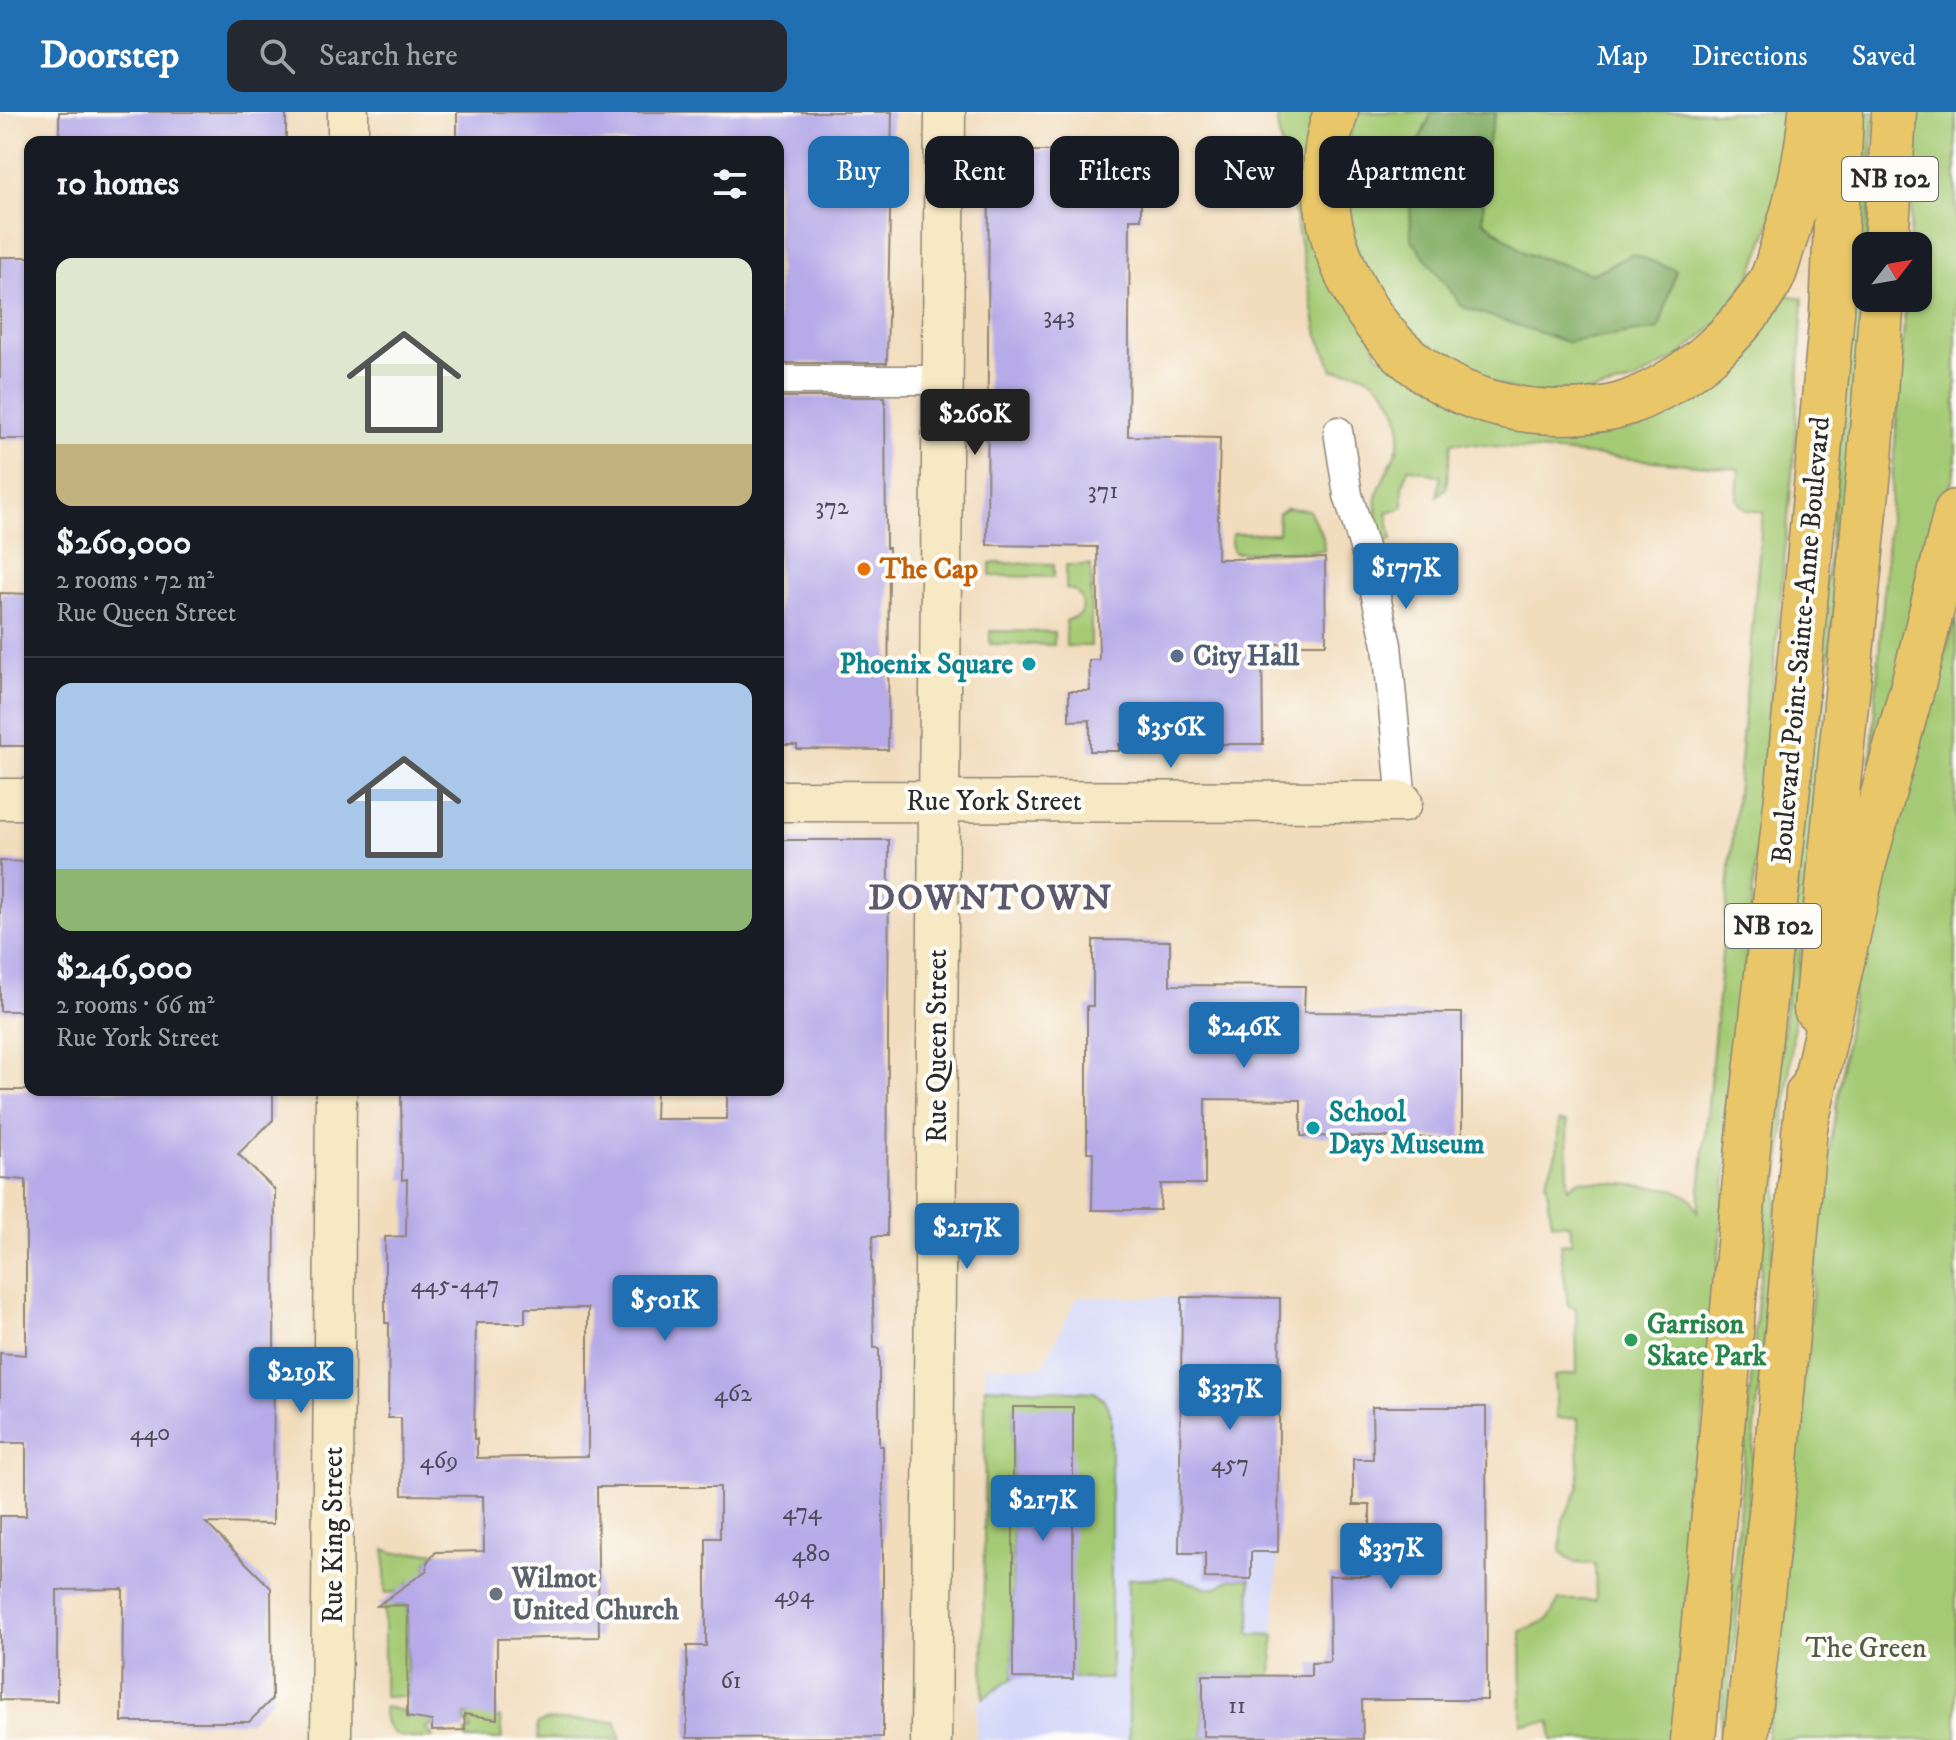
<!DOCTYPE html>
<html lang="en">
<head>
<meta charset="utf-8">
<style>
	:root { --surface:#171b24; --page:#242831; --text:#f1f3f6; --muted:#9ea1a6; --line:#363941; --accent:#1f6fb2 }
	body { margin:0; font-family:"IM FELL DW Pica",serif; background:var(--page); color:var(--text); height:100vh; display:flex; flex-direction:column; font-size:30px; white-space:nowrap }
	* { box-sizing:border-box; margin:0 }
	p { font-size:26px; color:var(--muted) }
	.icon { flex:none; width:44px; height:44px; fill:none; stroke:currentColor; stroke-width:2; stroke-linecap:round; stroke-linejoin:round }
	.map { position:relative; flex:1; overflow:hidden }
	.sheet { position:absolute; left:24px; top:24px; width:760px; height:960px; display:flex; flex-direction:column; background:var(--surface); border-radius:16px; box-shadow:0 2px 6px #0004 }
	.sheet>* { flex:none }
	.banner { position:absolute; left:808px; top:24px; width:760px; height:72px; display:flex; gap:16px }
	.needle { width:52px; rotate:59deg }
	.buttons { position:absolute; left:1852px; top:120px; display:grid; gap:16px }
	.buttons a { display:grid; place-items:center; width:80px; height:80px; border-radius:16px; background:var(--surface); box-shadow:0 2px 6px #0004; font-size:40px }
	.price { position:absolute; translate:-50% -68px; padding:0 18px; border-radius:8px; background:var(--accent); color:#fff; font-size:26px; line-height:52px; filter:drop-shadow(0 2px 4px #0008) }
	.price::after { content:''; position:absolute; left:50%; top:48px; width:24px; height:18px; margin-left:-12px; background:inherit; clip-path:polygon(0 0,100% 0,50% 100%) }
	.price.current { background:#222; color:#fff }
	ul { padding:0; list-style:none }
	li { display:grid; align-content:center; gap:16px; height:424px; padding:0 32px }
	li+li { border-top:2px solid var(--line) }
	li span { display:grid; place-items:center; height:248px; border-radius:16px; color:#555 }
	li>.icon { margin-inline-start:auto }
	span .icon { width:144px; height:144px; fill:#fffc; stroke-width:1 }
	li b { font-size:34px }
	h2 { display:flex; justify-content:space-between; align-items:center; height:96px; padding:0 32px; font-size:34px }
	.pill { padding:0 28px; border-radius:16px; background:var(--surface); box-shadow:0 2px 6px #0004; font-size:28px; line-height:72px }
	.pill.current { background:var(--accent); color:#fff }
	header { display:flex; align-items:center; gap:48px; box-sizing:border-box; height:112px; padding:0 40px; background:var(--accent); color:#fff }
	header strong { font-size:38px }
	nav { display:flex; gap:44px; margin-inline-start:auto; font-size:28px }
	.search { width:560px; height:72px; background:var(--page); display:flex; align-items:center; gap:20px; box-sizing:border-box; padding:0 28px; border-radius:16px; color:var(--muted); font-size:30px }
	.map>svg:first-child { display:block }
	.built { fill:#d3d8f9 }
	.green { fill:#a5ca74; stroke:#687a50; stroke-width:2 }
	.forest { fill:#84ae66; stroke:#586c48; stroke-width:2 }
	.building { fill:#b6abe8; fill-rule:evenodd }
	.lines { fill:none; stroke-linecap:round; stroke-linejoin:round }
	.street-casing { stroke:#8e8474; stroke-width:31 }
	.secondary-casing { stroke:#8e8474; stroke-width:43 }
	.primary-casing { stroke:#8e8474; stroke-width:47 }
	.highway-casing { stroke:#8e8474; stroke-width:47 }
	.street { stroke:#fff; stroke-width:28 }
	.secondary { stroke:#f6e9c3; stroke-width:40 }
	.primary { stroke:#e9c769; stroke-width:44 }
	.highway { stroke:#e9c769; stroke-width:44 }
	.food-dot { fill:#e8710a; stroke:#fdfcf7; stroke-width:3 }
	.service-dot { fill:#5c6f8a; stroke:#fdfcf7; stroke-width:3 }
	.culture-dot { fill:#0f9aa8; stroke:#fdfcf7; stroke-width:3 }
	.leisure-dot { fill:#2e9e5b; stroke:#fdfcf7; stroke-width:3 }
	.worship-dot { fill:#6b7280; stroke:#fdfcf7; stroke-width:3 }
	.labels { text-anchor:middle; dominant-baseline:central; stroke-width:8; stroke-linejoin:round; paint-order:stroke }
	.number-label { font-size:24px; fill:#4e4b5a }
	.shield { fill:#fdfcf7; stroke:#6a6a68; stroke-width:2 }
	.shield-label { font-size:26px; font-weight:bold; fill:#2b2b2b }
	.food-label { font-size:28px; font-weight:bold; fill:#c56008; stroke:#fdfcf7; text-anchor:start }
	.street-label { font-size:28px; fill:#2b2b2b; stroke:#fdfcf7 }
	.service-label { font-size:28px; font-weight:bold; fill:#4e5e75; stroke:#fdfcf7; text-anchor:start }
	.culture-label { font-size:28px; font-weight:bold; fill:#0d838f; stroke:#fdfcf7; text-anchor:end }
	.leisure-label { font-size:28px; font-weight:bold; fill:#27864d; stroke:#fdfcf7; text-anchor:start }
	.worship-label { font-size:28px; font-weight:bold; fill:#5b616d; stroke:#fdfcf7; text-anchor:start }
	.park-label { font-size:28px; fill:#505b41; stroke:#fdfcf7 }
	.district-label { font-size:36px; font-weight:bold; letter-spacing:2px; fill:#5c586d; stroke:#fdfcf7 }
</style>
</head>
<body>
<header>
<strong>Doorstep</strong>
<div class="search"><svg class="icon" aria-label="search" viewBox="0 0 24 24"><circle cx="10" cy="10" r="6"/><path d="M15 15l6 6"/></svg>Search here</div>
<nav><a>Map</a><a>Directions</a><a>Saved</a></nav>
</header>
<div class="map">
<svg width="1956" height="1628" viewBox="0 0 1956 1628">
	<rect width="100%" height="100%" fill="#fdfcf7"/>
	<filter id="ink" filterUnits="userSpaceOnUse"><feTurbulence type="fractalNoise" baseFrequency=".0125" numOctaves="2"/><feDisplacementMap in="SourceGraphic" scale="16" xChannelSelector="R" yChannelSelector="G"/><feConvolveMatrix kernelMatrix="1 2 1 2 8 2 1 2 1" color-interpolation-filters="sRGB"/></filter>
	<filter id="wash" filterUnits="userSpaceOnUse"><feTurbulence type="fractalNoise" baseFrequency=".006" numOctaves="4" result="noise"/><feDisplacementMap in="SourceGraphic" scale="32" xChannelSelector="R" yChannelSelector="G"/><feGaussianBlur stdDeviation="1.8" result="paint"/><feColorMatrix in="noise" values="0 0 0 0 0 0 0 0 0 0 0 0 0 0 0 0 0 1.4 0 .05"/><feComposite in="paint" operator="in"/></filter>
	<g filter="url(#wash)">
		<rect width="100%" height="100%" fill="#f1dcbc"/>
		<path class="built" d="M 1077,1185 L 1280,1186 L 1278,1440 L 1272,1564 L 1203,1563 L 1202,1628 L 976,1628 L 977,1590 L 983,1586 L 985,1253 L 1042,1255 Z"/>
		<g class="green">
			<path d="M 1279,0 L 1320,0 L 1377,243 L 1595,315 L 1780,182 L 1803,186 L 1795,332 L 1673,1628 L 1552,1628 L 1551,1610 L 1522,1612 L 1521,1519 L 1548,1508 L 1559,1488 L 1596,1488 L 1595,1452 L 1575,1451 L 1561,1440 L 1563,1408 L 1579,1375 L 1578,1306 L 1557,1307 L 1554,1264 L 1577,1261 L 1576,1196 L 1568,1194 L 1560,1132 L 1572,1131 L 1570,1112 L 1552,1111 L 1546,1069 L 1557,1039 L 1559,1009 L 1567,1010 L 1568,1076 L 1579,1068 L 1674,1077 L 1692,1087 L 1698,1101 L 1763,400 L 1746,398 L 1737,389 L 1739,357 L 1452,330 L 1446,376 L 1437,384 L 1441,364 L 1408,356 L 1403,374 L 1403,396 L 1387,400 L 1392,427 L 1382,430 C 1379,415 1374,396 1378,381 C 1383,363 1396,347 1399,329 C 1405,301 1385,269 1358,260 C 1350,258 1341,259 1333,258 L 1318,223 L 1277,12 Z"/>
			<path d="M 1353,0 L 1432,0 L 1409,51 L 1567,230 L 1633,142 L 1592,162 L 1525,141 L 1483,108 L 1484,44 L 1496,0 L 1798,0 L 1790,57 L 1752,161 L 1721,208 L 1679,244 L 1633,270 L 1581,282 L 1525,282 L 1446,254 L 1377,187 L 1342,97 Z"/>
			<path d="M 1863,0 L 1874,0 L 1866,165 L 1725,1628 L 1719,1628 L 1768,1075 L 1853,189 Z"/>
			<path d="M 1918,0 L 1956,0 L 1956,353 L 1878,649 L 1871,649 L 1906,186 L 1918,186 L 1918,134 L 1909,134 Z"/>
			<path d="M 1286,396 L 1309,398 L 1323,425 L 1324,439 L 1234,441 L 1231,432 L 1232,422 L 1278,421 L 1279,401 Z"/>
			<path d="M 990,451 L 1054,452 L 1054,465 L 990,464 Z"/>
			<path d="M 1066,453 L 1091,453 L 1091,534 L 1066,534 L 1066,509 L 1081,502 C 1085,489 1080,478 1066,477 Z"/>
			<path d="M 1956,505 L 1956,1628 L 1767,1628 L 1821,1096 L 1861,828 Z"/>
			<path d="M 990,519 L 1054,520 L 1054,533 L 990,532 Z"/>
			<path d="M 985,1275 L 1094,1280 L 1104,1288 L 1111,1302 L 1111,1567 L 1073,1567 L 1013,1295 L 1013,1566 L 983,1586 Z"/>
			<path d="M 385,1437 L 396,1441 L 437,1440 L 427,1450 L 427,1473 L 409,1471 L 406,1473 L 408,1479 L 385,1481 Z"/>
			<path d="M 1172,1465 L 1214,1477 L 1231,1467 L 1251,1467 L 1250,1522 L 1274,1523 L 1272,1564 L 1203,1563 L 1203,1624 L 1271,1625 L 1272,1628 L 1129,1628 L 1128,1467 Z"/>
			<path d="M 395,1490 L 395,1494 L 407,1493 L 407,1584 L 384,1585 L 384,1491 Z"/>
			<path d="M 384,1595 L 403,1599 L 406,1605 L 432,1603 L 432,1613 L 426,1616 L 429,1622 L 433,1621 L 433,1626 C 406,1627 383,1628 384,1595 Z"/>
			<path d="M 465,1603 L 491,1603 L 497,1607 L 500,1605 L 502,1627 L 466,1627 L 465,1621 L 471,1618 L 469,1612 L 465,1612 Z"/>
			<path d="M 549,1608 L 616,1609 L 621,1628 L 538,1627 L 537,1612 Z"/>
		</g>
		<path class="forest" d="M 1432,0 L 1496,0 L 1484,44 L 1483,108 L 1525,141 L 1592,162 L 1633,142 L 1676,158 L 1659,217 L 1567,230 L 1463,195 L 1411,127 L 1409,51 Z"/>
		<g id="blocks">
			<g class="building">
				<rect x="59" y="0" width="227" height="30"/>
				<path d="M 457,0 L 892,0 L 887,251 L 778,251 L 778,30 L 457,30 Z"/>
				<path d="M 989,39 L 1141,39 L 1141,107 L 1130,107 L 1128,324 L 1220,326 L 1217,447 L 1325,446 L 1326,532 L 1262,532 L 1263,632 L 1119,632 L 1119,639 L 1090,639 L 1090,608 L 1069,609 L 1069,579 L 1090,579 L 1089,548 L 1099,548 L 1097,435 L 987,433 Z"/>
				<rect x="0" y="145" width="30" height="182"/>
				<path d="M 778,285 L 885,285 L 886,436 L 889,436 L 888,638 L 797,637 L 797,633 L 778,633 Z"/>
				<path d="M 0,481 L 30,482 L 30,634 L 0,634 Z"/>
				<path d="M 778,728 L 889,728 L 887,1124 L 873,1124 L 872,1147 L 874,1236 L 879,1236 L 879,1334 L 883,1334 L 883,1625 L 687,1626 L 687,1534 L 706,1534 L 706,1426 L 720,1426 L 720,1375 L 597,1375 L 599,1525 L 497,1527 L 497,1607 L 464,1602 L 465,1618 L 432,1619 L 432,1609 L 407,1605 L 408,1493 L 377,1494 L 427,1458 L 427,1450 L 436,1440 L 484,1439 L 483,1384 L 402,1383 L 401,1306 L 388,1306 L 389,1211 L 385,1211 L 385,1125 L 406,1124 L 407,1067 L 402,1068 L 401,978 L 656,978 L 655,1007 L 727,1007 L 727,978 L 778,978 ZM 525,1196 L 588,1196 L 588,1344 L 477,1346 L 477,1327 L 474,1327 L 476,1211 L 525,1211 Z"/>
				<path d="M 0,749 L 30,750 L 30,899 L 0,899 Z"/>
				<path d="M 1093,828 L 1170,829 L 1170,873 L 1305,874 L 1304,900 L 1462,901 L 1462,1026 L 1301,1024 L 1301,988 L 1205,987 L 1205,1072 L 1161,1072 L 1160,1098 L 1092,1098 L 1093,1040 L 1087,1040 L 1087,894 L 1093,894 Z"/>
				<path d="M 0,978 L 273,978 L 273,1008 L 238,1042 L 275,1078 L 273,1412 L 206,1411 L 271,1476 L 272,1587 L 249,1610 L 122,1610 L 123,1477 L 57,1478 L 57,1589 L 0,1588 L 0,1404 L 26,1404 L 26,1331 L 0,1331 L 0,1241 L 26,1243 L 26,1068 L 0,1066 Z"/>
				<path d="M 1182,1185 L 1280,1186 L 1278,1440 L 1251,1440 L 1251,1467 L 1205,1466 L 1205,1441 L 1179,1441 Z"/>
				<path d="M 1013,1295 L 1073,1295 L 1073,1567 L 1013,1566 Z"/>
				<path d="M 1372,1295 L 1486,1295 L 1487,1588 L 1362,1588 L 1363,1627 L 1203,1624 L 1203,1563 L 1311,1564 L 1311,1551 L 1330,1550 L 1329,1464 L 1370,1464 L 1370,1393 L 1353,1393 L 1353,1347 L 1373,1347 Z"/>
			</g>
		</g>
	</g>
	<g filter="url(#ink)">
		<use href="#blocks" fill-opacity="0" stroke="#8e8474" stroke-width="2"/>
		<g class="lines">
			<defs>
				<g id="street">
					<path d="M 778,268 L 943,268"/>
					<path d="M 1338,319 L 1348,383 L 1367,445 L 1387,533 L 1402,690"/>
				</g>
				<g id="secondary">
					<path d="M 348,0 L 348,30"/>
					<path d="M 0,687 L 30,687"/>
					<path d="M 778,689 L 1402,690"/>
					<path d="M 331,1628 L 336,978"/>
					<path d="M 931,1628 L 945,0"/>
				</g>
				<g id="primary">
					<path d="M 1886,134 L 1894,0"/>
					<path d="M 1816,897 L 1870,348 L 1882,186"/>
					<path d="M 1693,1628 L 1750,1014 L 1788,675 L 1832,201 L 1841,0"/>
					<path d="M 1746,1628 L 1773,1384 L 1808,981"/>
				</g>
				<g id="highway">
					<path d="M 1336,0 C 1319,46 1323,103 1341,148 C 1378,243 1456,299 1559,300 C 1581,300 1609,298 1630,290 C 1688,267 1738,223 1770,170 C 1777,158 1779,143 1784,130 C 1798,87 1807,45 1811,0"/>
					<path d="M 1804,1020 L 1864,751 L 1912,577 L 1956,400"/>
				</g>
			</defs>
			<use href="#street" class="street-casing"/>
			<use href="#secondary" class="secondary-casing"/>
			<use href="#primary" class="primary-casing"/>
			<use href="#highway" class="highway-casing"/>
			<use href="#street" class="street"/>
			<use href="#secondary" class="secondary"/>
			<use href="#primary" class="primary"/>
			<use href="#highway" class="highway"/>
		</g>
	</g>
	<circle class="food-dot" cx="864" cy="457" r="8"/>
	<circle class="service-dot" cx="1177" cy="544" r="8"/>
	<g class="culture-dot">
		<circle cx="1029" cy="552" r="8"/>
		<circle cx="1313" cy="1016" r="8"/>
	</g>
	<circle class="leisure-dot" cx="1631" cy="1228" r="8"/>
	<circle class="worship-dot" cx="496" cy="1482" r="8"/>
	<g class="labels">
		<g class="number-label">
			<text x="1059" y="204">343</text>
			<text x="1103" y="379">371</text>
			<text x="832" y="395">372</text>
			<text x="455" y="1173">445-447</text>
			<text x="733" y="1282">462</text>
			<text x="150" y="1321">440</text>
			<text x="439" y="1349">469</text>
			<text x="1230" y="1352">457</text>
			<text x="802" y="1400">474</text>
			<text x="811" y="1442">480</text>
			<text x="794" y="1483">494</text>
			<text x="731" y="1569">61</text>
			<text x="1237" y="1594">11</text>
		</g>
		<g class="shield">
			<rect x="1842" y="45" width="96" height="44" rx="6"/>
			<rect x="1725" y="792" width="96" height="44" rx="6"/>
		</g>
		<g class="shield-label">
			<text x="1890" y="67">NB 102</text>
			<text x="1773" y="814">NB 102</text>
		</g>
		<g class="food-label">
			<text x="880" y="457">The Cap</text>
		</g>
		<g class="street-label">
			<text transform="translate(1801 528) rotate(-85)">Boulevard Point-Sainte-Anne Boulevard</text>
			<text x="994" y="689">Rue York Street</text>
			<text transform="translate(937 934) rotate(-90)">Rue Queen Street</text>
			<text transform="translate(333 1423) rotate(-90)">Rue King Street</text>
		</g>
		<g class="service-label">
			<text x="1193" y="544">City Hall</text>
		</g>
		<g class="culture-label">
			<text x="1013" y="552">Phoenix Square</text>
			<text x="1329" y="1000" text-anchor="start">School<tspan x="1329" dy="32">Days Museum</tspan></text>
		</g>
		<g class="leisure-label">
			<text x="1647" y="1212">Garrison<tspan x="1647" dy="32">Skate Park</tspan></text>
		</g>
		<g class="worship-label">
			<text x="512" y="1466">Wilmot<tspan x="512" dy="32">United Church</tspan></text>
		</g>
		<g class="park-label">
			<text x="1866" y="1536">The Green</text>
		</g>
		<g class="district-label">
			<text x="991" y="786">DOWNTOWN</text>
		</g>
	</g>
</svg>
<div class="buttons">
<a><svg class="needle" viewBox="-14 -14 28 28"><path d="M0-13l5 13h-10z" fill="#e53935"/><path d="M0 13l5-13h-10z" fill="#9ea1a6"/></svg></a>
</div>
<b class="price current" style="left:975px;top:345px">$260K</b>
<b class="price" style="left:1406px;top:499px">$177K</b>
<b class="price" style="left:1171px;top:658px">$356K</b>
<b class="price" style="left:1244px;top:958px">$246K</b>
<b class="price" style="left:967px;top:1159px">$217K</b>
<b class="price" style="left:665px;top:1231px">$501K</b>
<b class="price" style="left:301px;top:1303px">$219K</b>
<b class="price" style="left:1230px;top:1320px">$337K</b>
<b class="price" style="left:1043px;top:1431px">$217K</b>
<b class="price" style="left:1391px;top:1479px">$337K</b>
<div class="banner">
<a class="pill current">Buy</a>
<a class="pill">Rent</a>
<a class="pill">Filters</a>
<a class="pill">New</a>
<a class="pill">Apartment</a>
</div>
<section class="sheet">
<h2>10 homes<svg class="icon" aria-label="filters" viewBox="0 0 24 24"><path d="M4 7h16M4 17h16"/><circle cx="9" cy="7" r="2"/><circle cx="15" cy="17" r="2"/></svg></h2>
<ul>
<li><span style="background:linear-gradient(#dfe7d0 75%,#c2b280 0)"><svg class="icon" aria-label="home" viewBox="0 0 24 24"><path d="M3 11l9-7 9 7M6 9v11h12V9"/></svg></span><div><b>$260,000</b><p>2 rooms · 72 m²</p><p>Rue Queen Street</p></div></li>
<li><span style="background:linear-gradient(#a9c7e8 75%,#8fb573 0)"><svg class="icon" aria-label="home" viewBox="0 0 24 24"><path d="M3 11l9-7 9 7M6 9v11h12V9"/></svg></span><div><b>$246,000</b><p>2 rooms · 66 m²</p><p>Rue York Street</p></div></li>
</ul>
</section>
</div>
</body>
</html>
